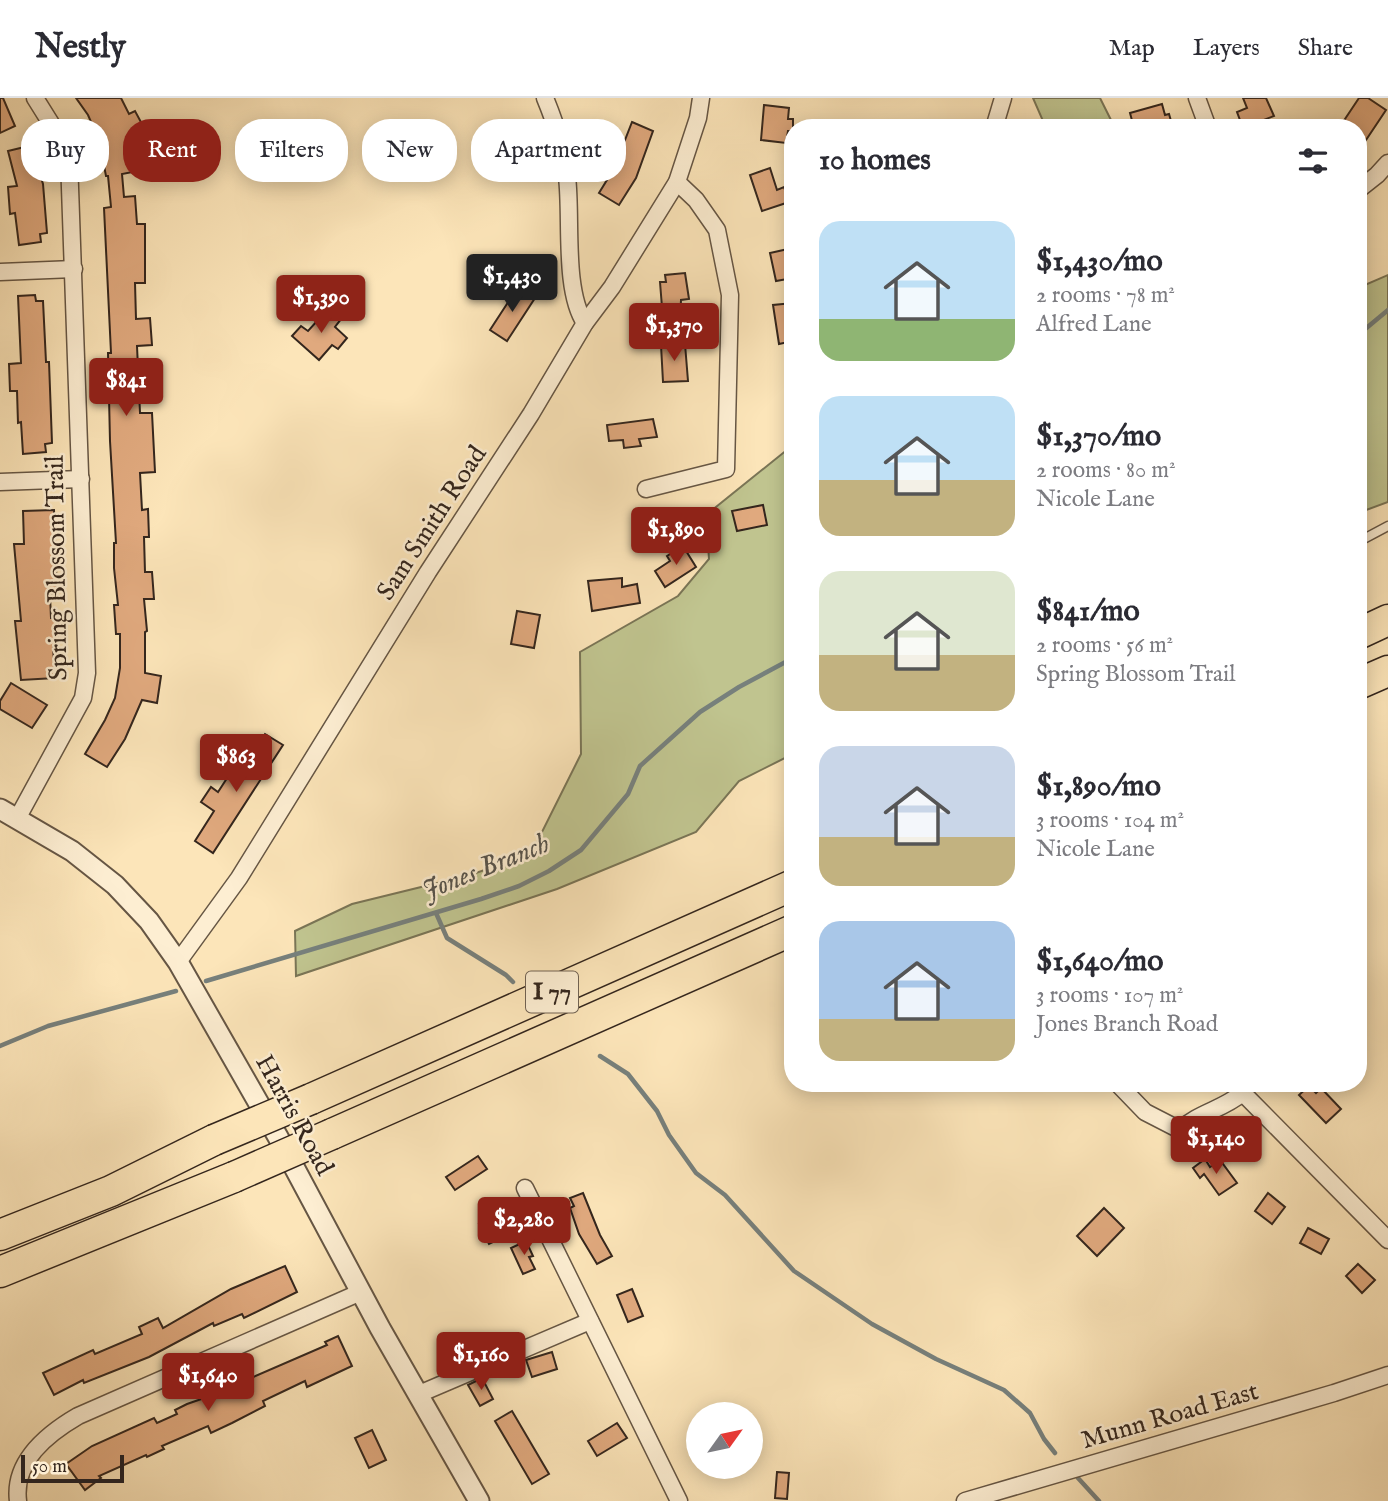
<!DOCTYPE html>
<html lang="en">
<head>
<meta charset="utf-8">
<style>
	:root { --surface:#fff; --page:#f7f7f7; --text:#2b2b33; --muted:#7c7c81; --line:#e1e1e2; --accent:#8f2418 }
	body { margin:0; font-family:"IM FELL English",serif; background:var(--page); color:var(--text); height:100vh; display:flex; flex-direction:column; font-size:26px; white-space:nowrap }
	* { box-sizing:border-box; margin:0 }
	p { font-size:23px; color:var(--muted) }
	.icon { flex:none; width:38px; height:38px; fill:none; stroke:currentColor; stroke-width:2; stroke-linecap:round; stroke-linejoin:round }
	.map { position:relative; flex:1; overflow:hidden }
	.drawer { position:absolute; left:784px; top:21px; width:583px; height:973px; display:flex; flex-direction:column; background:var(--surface); border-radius:28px; box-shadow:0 4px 18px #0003 }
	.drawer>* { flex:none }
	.guide { position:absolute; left:21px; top:21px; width:658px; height:63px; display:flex; gap:14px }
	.needle { width:46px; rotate:57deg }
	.fabs { position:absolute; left:686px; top:1304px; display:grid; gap:14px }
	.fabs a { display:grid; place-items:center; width:77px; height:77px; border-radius:50%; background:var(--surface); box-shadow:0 4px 18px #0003; font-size:35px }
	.scale { position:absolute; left:21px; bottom:18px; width:103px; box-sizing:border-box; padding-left:7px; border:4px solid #34261d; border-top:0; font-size:19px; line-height:24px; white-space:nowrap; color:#34261d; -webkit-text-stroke:5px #fdeed2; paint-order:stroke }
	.price { position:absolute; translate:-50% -60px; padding:0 16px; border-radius:7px; background:var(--accent); color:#fff; font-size:23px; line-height:46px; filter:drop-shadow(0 2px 4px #0008) }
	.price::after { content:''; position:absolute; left:50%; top:42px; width:21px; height:16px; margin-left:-10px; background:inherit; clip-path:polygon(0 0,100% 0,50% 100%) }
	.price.on { background:#222; color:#fff }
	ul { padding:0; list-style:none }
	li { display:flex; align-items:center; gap:21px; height:175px; padding:0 35px }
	li span { display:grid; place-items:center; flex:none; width:196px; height:140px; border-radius:21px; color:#555 }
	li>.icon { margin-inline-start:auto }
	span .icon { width:84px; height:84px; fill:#fffc; stroke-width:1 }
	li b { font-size:30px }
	h2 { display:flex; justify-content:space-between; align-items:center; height:84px; padding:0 35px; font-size:30px }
	.chip { padding:0 24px; border-radius:28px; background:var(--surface); box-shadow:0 4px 18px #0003; font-size:24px; line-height:63px }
	.chip.on { background:var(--accent); color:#fff }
	header { display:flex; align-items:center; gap:42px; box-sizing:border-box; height:98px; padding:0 35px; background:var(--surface); border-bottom:2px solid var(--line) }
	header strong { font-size:33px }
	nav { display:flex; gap:38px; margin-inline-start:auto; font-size:24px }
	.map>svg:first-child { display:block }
	.green { fill:#c0c48f; stroke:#7a7556; stroke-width:2 }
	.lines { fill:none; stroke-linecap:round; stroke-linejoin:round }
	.stream { stroke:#77807c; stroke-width:4.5 }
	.building { fill:#e0a97e; stroke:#34261d; stroke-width:2 }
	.service-casing { stroke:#665644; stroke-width:11 }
	.minor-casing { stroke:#665644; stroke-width:19 }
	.tertiary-casing { stroke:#665644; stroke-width:23 }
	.motorway-casing { stroke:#34261d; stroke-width:33 }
	.service { stroke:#fdeed2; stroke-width:8 }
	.minor { stroke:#fdeed2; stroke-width:16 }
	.tertiary { stroke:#fdeed2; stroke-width:19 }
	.motorway { stroke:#fce5b9; stroke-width:30 }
	.motorway-bridge-casing { stroke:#34261d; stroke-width:33; stroke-linecap:butt }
	.motorway-bridge { stroke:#fce5b9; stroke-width:30 }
	.labels { text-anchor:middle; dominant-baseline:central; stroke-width:5; stroke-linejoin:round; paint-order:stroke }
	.shield { fill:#fdeed2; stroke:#706253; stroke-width:2 }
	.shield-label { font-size:24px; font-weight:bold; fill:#34261d }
	.street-label { font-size:26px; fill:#34261d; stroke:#fdeed2 }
	.water-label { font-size:28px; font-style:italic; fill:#56534c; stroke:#fdeed2 }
</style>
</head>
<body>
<header>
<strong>Nestly</strong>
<nav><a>Map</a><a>Layers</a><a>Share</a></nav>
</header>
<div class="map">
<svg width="1388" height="1403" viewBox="0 0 1388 1403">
	<rect width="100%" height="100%" fill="#fce5b9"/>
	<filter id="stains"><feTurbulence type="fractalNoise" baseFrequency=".00286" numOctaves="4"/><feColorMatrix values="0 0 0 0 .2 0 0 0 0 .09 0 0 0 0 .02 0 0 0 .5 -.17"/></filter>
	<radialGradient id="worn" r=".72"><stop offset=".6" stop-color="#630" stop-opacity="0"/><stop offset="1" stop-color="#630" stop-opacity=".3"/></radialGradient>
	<g class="green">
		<path d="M 1033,0 L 1100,0 L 1115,30 L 1050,30 L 1043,23 Z"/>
		<path d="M 1388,177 L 1388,404 L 1358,415 L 1358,190 Z"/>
		<path d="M 793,347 L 793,656 L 739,683 L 696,734 L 557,791 L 296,878 L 295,833 L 352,806 L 470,777 L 531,756 L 581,656 L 580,554 L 678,498 L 709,461 L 706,417 Z"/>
	</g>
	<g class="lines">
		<g class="stream">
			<path d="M 1358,237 L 1388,212"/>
			<path d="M 436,815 L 447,840 L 506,877 L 513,884"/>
			<path d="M 206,883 L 481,801 L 519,788 L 549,773 L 581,752 L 628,696 L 640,668 L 700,614 L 739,589 L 793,560"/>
			<path d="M 0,948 L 48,928 L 176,893"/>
			<path d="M 600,958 L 628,976 L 657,1013 L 669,1037 L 696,1075 L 725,1097 L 794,1173 L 872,1226 L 936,1261 L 1004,1292 L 1030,1315 L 1044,1341 L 1055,1355"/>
			<path d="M 1078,1380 L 1099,1403"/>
		</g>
	</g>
	<g class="building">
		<path d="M 0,0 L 3,0 L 15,28 L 0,35 Z"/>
		<path d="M 76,0 L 121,0 L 129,16 L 135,13 L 142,26 L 148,71 L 122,76 L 124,99 L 135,98 L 137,126 L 145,126 L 145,185 L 135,185 L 136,221 L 150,220 L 152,247 L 137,248 L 140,315 L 152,315 L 155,374 L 140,375 L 142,412 L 148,411 L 149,439 L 144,439 L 145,474 L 152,474 L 154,501 L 144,501 L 147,533 L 145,534 L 145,575 L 161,578 L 157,605 L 142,602 L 125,641 L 107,669 L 85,656 L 105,622 L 115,600 L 120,570 L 120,536 L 116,536 L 114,507 L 118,507 L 114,470 L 114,445 L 116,445 L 110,343 L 108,255 L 111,255 L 104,110 L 111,109 L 108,78 L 106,78 L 99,42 L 88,17 Z"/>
		<path d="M 1243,0 L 1266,0 L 1274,18 L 1243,30 L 1237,14 L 1247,10 Z"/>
		<path d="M 1359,0 L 1368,0 L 1386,12 L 1358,54 L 1358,30 L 1339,30 Z"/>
		<path d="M 1162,6 L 1165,17 L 1169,16 L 1173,30 L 1134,30 L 1130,15 Z"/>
		<path d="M 764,7 L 789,10 L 788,21 L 793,21 L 793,33 L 788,33 L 786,45 L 761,42 Z"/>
		<path d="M 632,24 L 653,33 L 636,80 L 619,107 L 599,95 L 623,56 L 620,55 Z"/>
		<path d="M 37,46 L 42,66 L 37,67 L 43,86 L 47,135 L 40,136 L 41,144 L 19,147 L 15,115 L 10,116 L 8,89 L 17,88 L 8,53 Z"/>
		<path d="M 770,70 L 777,92 L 784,89 L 789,104 L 762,113 L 750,77 Z"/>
		<path d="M 788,151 L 790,160 L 793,159 L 793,180 L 776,183 L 770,155 Z"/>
		<path d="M 685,175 L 689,201 L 681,202 L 680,222 L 663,222 L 660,184 L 666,184 L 665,177 Z"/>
		<path d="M 518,189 L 535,200 L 507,243 L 490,232 Z"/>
		<path d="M 35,197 L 36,203 L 43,203 L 46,264 L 49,264 L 52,345 L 45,346 L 46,354 L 23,356 L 21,324 L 18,325 L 17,293 L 10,293 L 9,266 L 21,265 L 18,198 Z"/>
		<path d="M 793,205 L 793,243 L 779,246 L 773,207 Z"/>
		<path d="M 329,210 L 341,221 L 335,229 L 347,240 L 338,251 L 332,247 L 319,262 L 292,238 L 301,228 L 308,233 Z"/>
		<path d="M 685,246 L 688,283 L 663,284 L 661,247 Z"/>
		<path d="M 653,321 L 657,339 L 639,341 L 641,348 L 624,350 L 623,342 L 609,343 L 607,327 Z"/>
		<path d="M 763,407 L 767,427 L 737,433 L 732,413 Z"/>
		<path d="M 54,412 L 57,497 L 50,497 L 51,520 L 56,520 L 58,548 L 53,548 L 55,580 L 21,582 L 15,523 L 21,523 L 14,446 L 24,446 L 23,413 Z"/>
		<path d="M 683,448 L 696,469 L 665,489 L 655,473 L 670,463 L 667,458 Z"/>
		<path d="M 622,480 L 622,489 L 637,486 L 640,505 L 592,513 L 588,483 Z"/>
		<path d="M 517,513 L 540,517 L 534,550 L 511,546 Z"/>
		<path d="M 11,585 L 47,607 L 32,630 L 0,611 L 0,603 Z"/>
		<path d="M 265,636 L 283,647 L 213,755 L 195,743 L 214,713 L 201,704 L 211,689 L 218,694 L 231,674 L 238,678 Z"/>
		<path d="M 1309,988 L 1316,995 L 1321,990 L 1341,1011 L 1326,1025 L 1299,997 Z"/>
		<path d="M 478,1058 L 487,1071 L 455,1092 L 446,1079 Z"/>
		<path d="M 1205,1061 L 1210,1069 L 1220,1062 L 1237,1085 L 1219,1097 L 1204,1076 L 1200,1080 L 1193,1070 Z"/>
		<path d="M 583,1095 L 600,1137 L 612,1158 L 597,1166 L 579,1136 L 570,1110 L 574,1108 L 570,1100 Z"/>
		<path d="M 1268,1095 L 1285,1109 L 1272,1126 L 1255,1113 Z"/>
		<path d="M 496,1107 L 500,1116 L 504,1114 L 510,1125 L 499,1131 L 503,1139 L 489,1146 L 479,1126 L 485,1123 L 481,1115 Z"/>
		<path d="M 1104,1110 L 1124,1130 L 1097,1158 L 1077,1138 Z"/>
		<path d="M 1308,1130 L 1329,1141 L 1321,1156 L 1300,1145 Z"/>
		<path d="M 526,1143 L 533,1158 L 529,1159 L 535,1171 L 523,1176 L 511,1150 Z"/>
		<path d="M 1358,1166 L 1375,1182 L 1362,1195 L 1346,1178 Z"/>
		<path d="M 285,1168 L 297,1194 L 244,1220 L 242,1216 L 214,1228 L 213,1225 L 149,1259 L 84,1285 L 83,1282 L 54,1297 L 43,1275 L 93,1252 L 95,1256 L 142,1236 L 139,1229 L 158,1220 L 163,1230 L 231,1191 Z"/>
		<path d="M 632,1191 L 643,1218 L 628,1224 L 617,1197 Z"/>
		<path d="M 338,1238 L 352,1268 L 307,1289 L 305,1283 L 263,1303 L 265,1308 L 232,1325 L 211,1335 L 208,1328 L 162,1348 L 164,1351 L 147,1359 L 146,1357 L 99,1378 L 101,1380 L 85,1392 L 66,1366 L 92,1348 L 154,1320 L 157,1325 L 177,1316 L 175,1312 L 187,1306 L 210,1298 L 212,1302 L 240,1288 L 238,1284 L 250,1278 L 251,1280 L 327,1247 L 325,1244 Z"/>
		<path d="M 552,1254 L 557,1271 L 532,1279 L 526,1262 Z"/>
		<path d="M 482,1280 L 493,1301 L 480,1308 L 468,1287 Z"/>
		<path d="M 512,1313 L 549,1376 L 532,1386 L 495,1323 Z"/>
		<path d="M 617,1325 L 627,1340 L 597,1358 L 588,1343 Z"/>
		<path d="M 372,1332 L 386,1362 L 369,1370 L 355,1340 Z"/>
		<path d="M 777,1374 L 789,1375 L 787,1401 L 775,1400 Z"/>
	</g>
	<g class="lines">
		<defs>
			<path id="service" d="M 1358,444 L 1388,428"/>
			<g id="minor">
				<path d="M 545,0 C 555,24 564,53 567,79 C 572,119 563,192 585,225"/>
				<path d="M 1197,0 L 1208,30"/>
				<path d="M 994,30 L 1003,0"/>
				<path d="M 1358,92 L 1377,77 L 1388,65"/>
				<path d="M 0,174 L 74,171"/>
				<path d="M 0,384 L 81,381"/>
				<path d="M 646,391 L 726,371 L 730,197 L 717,132 L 696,102 L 677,84"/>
				<path d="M 17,721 L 83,600 L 87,575 L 69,61 L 60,40 L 35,0"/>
				<path d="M 178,864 L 239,780 L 428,474 L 531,316 L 585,225 L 612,189 L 677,84 L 698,20 L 701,0"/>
				<path d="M 1117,985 L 1145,1014 L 1180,1032 C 1198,1015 1223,1011 1241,996"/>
				<path d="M 1233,985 L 1388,1142"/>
				<path d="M 525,1090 L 679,1403"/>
				<path d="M 419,1296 L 590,1223"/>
				<path d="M 18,1403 C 13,1363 47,1336 78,1318 L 361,1194"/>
				<path d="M 965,1403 L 1334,1295 L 1388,1277"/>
			</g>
			<path id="tertiary" d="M 0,711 L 72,753 L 115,787 L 149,823 L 178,864 L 278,1039 L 380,1230 L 479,1403"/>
			<g id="motorway">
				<path d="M 1358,536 L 1388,522"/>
				<path d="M 1358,586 L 1388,573"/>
				<path d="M 311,1001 L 793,787"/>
				<path d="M 332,1036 L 793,832"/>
				<path d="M 0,1137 L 111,1093 L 214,1042"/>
				<path d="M 0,1174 L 234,1079"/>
			</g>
		</defs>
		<use href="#service" class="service-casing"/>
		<use href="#minor" class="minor-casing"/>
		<use href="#tertiary" class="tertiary-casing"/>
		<use href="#motorway" class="motorway-casing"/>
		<use href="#service" class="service"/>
		<use href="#minor" class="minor"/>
		<use href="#tertiary" class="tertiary"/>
		<use href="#motorway" class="motorway"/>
		<defs>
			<g id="motorway-bridge">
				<path d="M 214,1042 L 311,1001"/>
				<path d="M 234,1079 L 332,1036"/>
			</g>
		</defs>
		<use href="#motorway-bridge" class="motorway-bridge-casing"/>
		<use href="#motorway-bridge" class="motorway-bridge"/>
	</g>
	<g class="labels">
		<rect class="shield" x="526" y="873.5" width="52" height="41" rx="5"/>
		<g class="shield-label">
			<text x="552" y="894">I 77</text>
		</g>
		<g class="street-label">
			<text transform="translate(432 425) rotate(-57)">Sam Smith Road</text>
			<text transform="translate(57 470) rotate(-91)">Spring Blossom Trail</text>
			<text transform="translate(294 1017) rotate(61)">Harris Road</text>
			<text transform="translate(1170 1318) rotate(-16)">Munn Road East</text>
		</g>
		<g class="water-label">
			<text transform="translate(486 770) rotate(-22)">Jones Branch</text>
		</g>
	</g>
	<rect width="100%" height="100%" filter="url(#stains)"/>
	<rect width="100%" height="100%" fill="url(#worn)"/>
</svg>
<div class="fabs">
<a><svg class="needle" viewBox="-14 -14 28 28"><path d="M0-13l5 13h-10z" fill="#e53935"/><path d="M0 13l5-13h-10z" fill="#7c7c81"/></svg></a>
</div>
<div class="scale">50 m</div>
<b class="price on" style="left:512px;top:216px">$1,430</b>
<b class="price" style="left:321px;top:237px">$1,390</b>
<b class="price" style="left:674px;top:265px">$1,370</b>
<b class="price" style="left:126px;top:320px">$841</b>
<b class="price" style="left:676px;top:469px">$1,890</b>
<b class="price" style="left:236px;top:696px">$863</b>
<b class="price" style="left:1216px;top:1078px">$1,140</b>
<b class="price" style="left:524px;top:1159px">$2,280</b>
<b class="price" style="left:481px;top:1294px">$1,160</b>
<b class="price" style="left:208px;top:1315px">$1,640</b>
<div class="guide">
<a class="chip">Buy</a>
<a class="chip on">Rent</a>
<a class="chip">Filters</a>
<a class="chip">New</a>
<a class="chip">Apartment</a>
</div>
<section class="drawer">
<h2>10 homes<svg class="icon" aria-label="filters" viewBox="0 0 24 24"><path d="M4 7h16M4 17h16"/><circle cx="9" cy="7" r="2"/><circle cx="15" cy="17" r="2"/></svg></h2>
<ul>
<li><span style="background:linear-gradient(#bfe0f5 70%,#8fb573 0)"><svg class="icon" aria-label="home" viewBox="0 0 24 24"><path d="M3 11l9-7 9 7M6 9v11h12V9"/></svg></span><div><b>$1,430/mo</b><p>2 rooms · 78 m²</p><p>Alfred Lane</p></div></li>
<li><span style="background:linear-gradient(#bfe0f5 60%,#c2b280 0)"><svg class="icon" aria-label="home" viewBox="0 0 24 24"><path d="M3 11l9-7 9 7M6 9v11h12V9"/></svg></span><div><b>$1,370/mo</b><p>2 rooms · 80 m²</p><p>Nicole Lane</p></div></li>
<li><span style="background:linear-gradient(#dfe7d0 60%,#c2b280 0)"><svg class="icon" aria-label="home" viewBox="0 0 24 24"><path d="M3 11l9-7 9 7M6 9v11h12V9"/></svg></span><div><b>$841/mo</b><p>2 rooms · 56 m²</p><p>Spring Blossom Trail</p></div></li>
<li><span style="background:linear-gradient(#c9d6e8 65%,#c2b280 0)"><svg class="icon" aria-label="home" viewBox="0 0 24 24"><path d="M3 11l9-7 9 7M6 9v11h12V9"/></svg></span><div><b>$1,890/mo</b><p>3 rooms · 104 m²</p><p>Nicole Lane</p></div></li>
<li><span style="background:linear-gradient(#a9c7e8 70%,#c2b280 0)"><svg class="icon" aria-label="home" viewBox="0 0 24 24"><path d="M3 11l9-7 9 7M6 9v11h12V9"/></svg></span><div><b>$1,640/mo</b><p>3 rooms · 107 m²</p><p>Jones Branch Road</p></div></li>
</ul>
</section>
</div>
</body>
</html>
